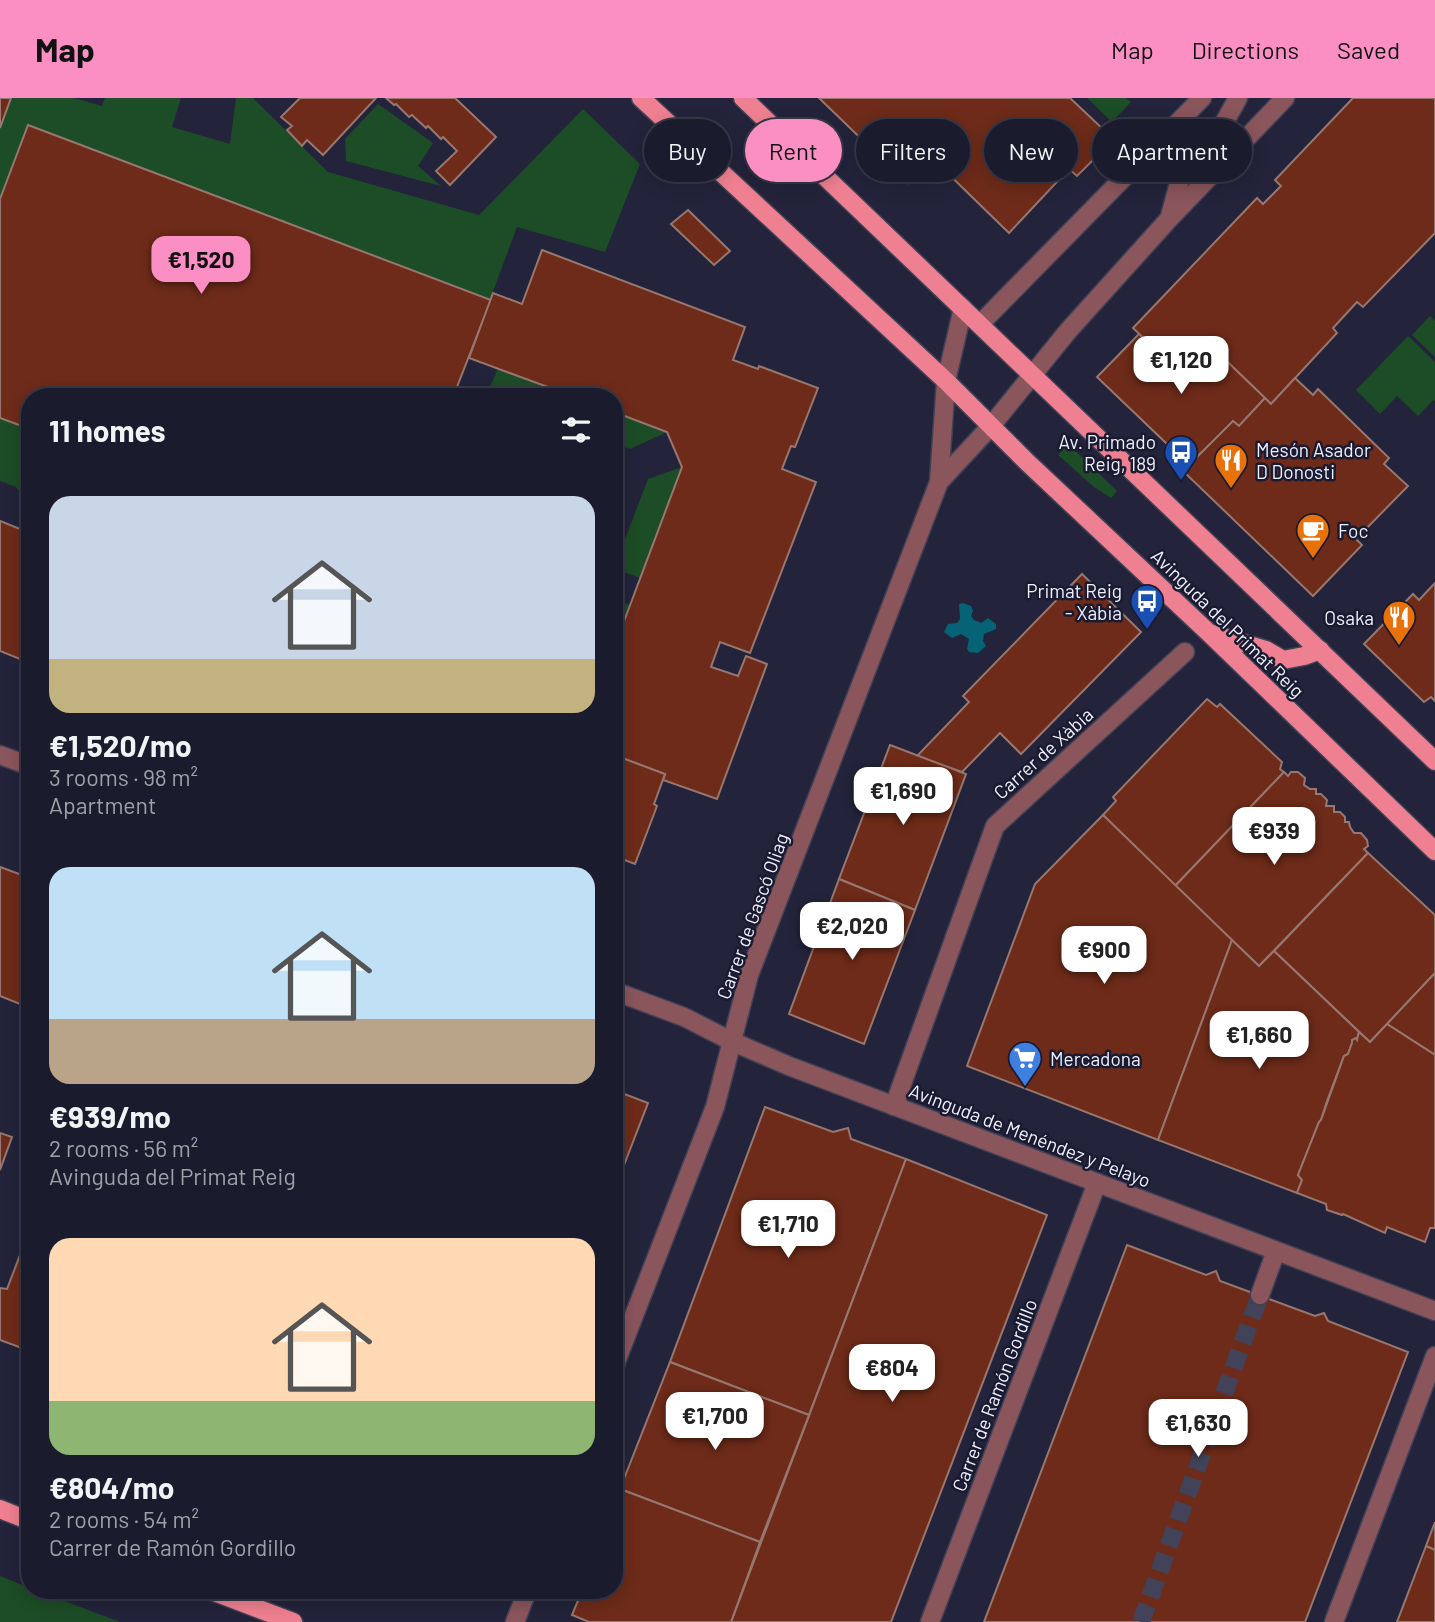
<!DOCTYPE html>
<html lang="en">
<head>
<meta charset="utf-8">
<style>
	:root { --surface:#1a1b2c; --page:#232434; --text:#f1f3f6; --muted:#9fa1a9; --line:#383948; --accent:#fb8fc4 }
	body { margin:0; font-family:Barlow,sans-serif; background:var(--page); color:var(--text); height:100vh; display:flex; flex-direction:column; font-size:26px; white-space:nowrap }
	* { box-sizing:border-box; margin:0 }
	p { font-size:23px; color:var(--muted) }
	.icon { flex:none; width:38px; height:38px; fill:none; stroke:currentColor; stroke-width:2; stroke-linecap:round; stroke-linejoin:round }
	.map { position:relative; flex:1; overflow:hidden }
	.panel { position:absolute; left:21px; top:290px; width:602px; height:1211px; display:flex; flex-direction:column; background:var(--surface); border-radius:28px; box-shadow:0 4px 18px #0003,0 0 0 2px var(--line) }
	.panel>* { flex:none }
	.top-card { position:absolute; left:644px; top:21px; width:665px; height:63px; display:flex; gap:14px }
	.price { position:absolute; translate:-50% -60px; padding:0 16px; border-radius:14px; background:#fff; color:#222; font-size:23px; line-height:46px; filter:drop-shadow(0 2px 4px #0008) }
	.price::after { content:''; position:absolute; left:50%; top:42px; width:21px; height:16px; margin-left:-10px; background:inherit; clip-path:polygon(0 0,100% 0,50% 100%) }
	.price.current { background:var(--accent); color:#111 }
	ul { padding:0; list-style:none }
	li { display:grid; align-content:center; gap:14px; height:371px; padding:0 28px }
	li span { display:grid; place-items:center; height:217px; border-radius:21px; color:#555 }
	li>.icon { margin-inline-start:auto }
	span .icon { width:126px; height:126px; fill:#fffc; stroke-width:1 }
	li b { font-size:30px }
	h2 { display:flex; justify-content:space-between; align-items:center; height:84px; padding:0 28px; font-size:30px }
	.pill { padding:0 24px; border-radius:32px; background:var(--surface); box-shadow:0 4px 18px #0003,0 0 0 2px var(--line); font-size:24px; line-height:63px }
	.pill.current { background:var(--accent); color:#111 }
	header { display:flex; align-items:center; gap:42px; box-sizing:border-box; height:98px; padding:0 35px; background:var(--accent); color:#111 }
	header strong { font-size:33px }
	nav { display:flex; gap:38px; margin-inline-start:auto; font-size:24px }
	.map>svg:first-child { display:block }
	.green { fill:#1c4d26 }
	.water { fill:#066375 }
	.building { fill:#6e2b19; stroke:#97776f; stroke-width:2 }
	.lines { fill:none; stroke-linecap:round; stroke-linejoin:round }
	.pedestrian-tunnel { stroke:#424358; stroke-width:18; stroke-dasharray:18 9; stroke-linecap:butt }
	.pedestrian-casing { stroke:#404156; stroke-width:21 }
	.minor-casing { stroke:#404156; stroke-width:21 }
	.tertiary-casing { stroke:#404156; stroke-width:21 }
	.primary-casing { stroke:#404156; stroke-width:21 }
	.pedestrian { stroke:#8b555c; stroke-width:18 }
	.minor { stroke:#8b555c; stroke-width:18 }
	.tertiary { stroke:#8b555c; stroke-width:18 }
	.primary { stroke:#ef8091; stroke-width:18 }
	.labels { text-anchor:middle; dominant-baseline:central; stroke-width:5; stroke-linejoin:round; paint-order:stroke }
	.poi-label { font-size:19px; fill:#eff0fd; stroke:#1a1a30; text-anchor:end }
	.street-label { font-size:19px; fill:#eff0fd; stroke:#1a1a30 }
</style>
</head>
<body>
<header>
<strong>Map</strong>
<nav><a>Map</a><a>Directions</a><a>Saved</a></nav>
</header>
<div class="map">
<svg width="1435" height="1524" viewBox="0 0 1435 1524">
	<rect width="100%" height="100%" fill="#23243b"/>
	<g class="green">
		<path d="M 0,0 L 74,0 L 102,8 L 105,0 L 181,0 L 172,29 L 230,46 L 236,0 L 253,0 L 328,74 L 479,117 L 583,11 L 640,66 L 605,154 L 517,129 L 458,287 L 470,292 L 467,299 L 30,299 L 30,406 L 16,389 L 0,383 Z"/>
		<path d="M 1087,0 L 1126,0 L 1131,4 L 1112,24 Z"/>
		<path d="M 378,6 L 433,45 L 418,68 L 441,88 L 346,63 L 345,41 Z"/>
		<path d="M 1430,218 L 1435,223 L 1435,259 L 1412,237 Z"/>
		<path d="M 1408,238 L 1435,264 L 1435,303 L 1433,302 L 1418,318 L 1397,298 L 1380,316 L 1356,292 Z"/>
		<path d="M 498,270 L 575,299 L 494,299 L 487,297 Z"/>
		<path d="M 614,314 L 667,334 L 630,351 L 614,345 Z"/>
		<path d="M 1068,346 L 1117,393 L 1111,400 L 1094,389 L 1058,357 Z"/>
		<path d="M 682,369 L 640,480 L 614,470 L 648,381 Z"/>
		<path d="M 614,501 L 630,507 L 614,550 Z"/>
		<path d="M 0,1478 L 30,1490 L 30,1493 L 38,1493 L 120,1524 L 0,1524 Z"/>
	</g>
	<path class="water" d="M 963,505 L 971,508 L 973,513 L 971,518 L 974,522 L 981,525 L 988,520 L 996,526 L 996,531 L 984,536 L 983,543 L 986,548 L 978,555 L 969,554 L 967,551 L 969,541 L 961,536 L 952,540 L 944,534 L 948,526 L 957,525 L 960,521 L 959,506 Z"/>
	<g class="building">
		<path d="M 0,0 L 11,0 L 0,30 Z"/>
		<path d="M 300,0 L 376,0 L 323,57 L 307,42 L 302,48 L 287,32 L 292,28 L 281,19 Z"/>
		<path d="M 386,0 L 455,0 L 496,39 L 450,87 L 436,73 L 457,53 L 443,39 L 441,41 L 428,28 L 426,30 L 412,17 L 409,19 L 396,6 L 394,7 Z"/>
		<path d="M 819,0 L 1070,0 L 1105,33 L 1104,35 L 1109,41 L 1096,55 L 1098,57 L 1077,78 L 1069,71 L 1009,135 L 931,59 L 907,85 Z"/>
		<path d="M 1353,0 L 1435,0 L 1435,135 L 1363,209 L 1357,204 L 1333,230 L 1337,235 L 1271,306 L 1212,249 L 1183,278 L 1133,230 L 1257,100 L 1263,106 L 1281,88 L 1275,82 Z"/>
		<path d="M 28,27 L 491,202 L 453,299 L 30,299 L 30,331 L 0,320 L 0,101 Z"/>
		<path d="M 688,112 L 730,153 L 714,167 L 671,126 Z"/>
		<path d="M 542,152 L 745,229 L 733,262 L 758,271 L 759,268 L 818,290 L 795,349 L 791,348 L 782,371 L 816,384 L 750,555 L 720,544 L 711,569 L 738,578 L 746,558 L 767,566 L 717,701 L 663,682 L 665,676 L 614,657 L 614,550 L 682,369 L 667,334 L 614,314 L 614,299 L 575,299 L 469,260 L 493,195 L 522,206 Z"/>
		<path d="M 1139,236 L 1183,278 L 1212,249 L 1265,300 L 1239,328 L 1233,323 L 1189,367 L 1097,279 Z"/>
		<path d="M 1295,280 L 1313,297 L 1318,291 L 1389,360 L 1384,366 L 1408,388 L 1356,441 L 1362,447 L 1313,498 L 1183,373 L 1233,323 L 1239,328 L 1265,300 L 1271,306 Z"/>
		<path d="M 0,423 L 30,435 L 30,474 L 26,483 L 30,484 L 30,565 L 0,553 Z"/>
		<path d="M 1082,476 L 1141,534 L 1021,656 L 1000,635 L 962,674 L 917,658 L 969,604 L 963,598 Z"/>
		<path d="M 1435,485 L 1435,603 L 1431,599 L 1424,604 L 1364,546 L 1413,496 L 1419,502 Z"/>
		<path d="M 1207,601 L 1217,609 L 1220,606 L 1282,664 L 1280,671 L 1284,674 L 1175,788 L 1103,717 L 1116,703 L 1113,699 Z"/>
		<path d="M 890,647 L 966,676 L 915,812 L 839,781 Z"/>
		<path d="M 614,657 L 665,676 L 654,706 L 657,708 L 635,766 L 614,758 Z"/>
		<path d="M 1284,674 L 1288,678 L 1291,674 L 1298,674 L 1305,680 L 1304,687 L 1310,691 L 1316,691 L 1316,696 L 1321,696 L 1327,702 L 1326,708 L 1334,708 L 1334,714 L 1340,714 L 1345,719 L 1345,724 L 1349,724 L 1350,729 L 1354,735 L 1361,735 L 1367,742 L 1368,748 L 1364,751 L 1368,755 L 1259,868 L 1175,788 Z"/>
		<path d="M 1103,717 L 1232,842 L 1158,1042 L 967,968 L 1035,786 Z"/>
		<path d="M 1368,755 L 1435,817 L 1435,875 L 1370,944 L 1274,853 Z"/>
		<path d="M 0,769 L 30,780 L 30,910 L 0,898 Z"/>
		<path d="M 839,781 L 915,812 L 864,946 L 789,916 Z"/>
		<path d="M 1232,842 L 1259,868 L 1274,853 L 1359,934 L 1357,942 L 1356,940 L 1352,942 L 1352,945 L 1348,956 L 1344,958 L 1327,1003 L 1321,1022 L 1319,1024 L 1298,1077 L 1302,1082 L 1297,1095 L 1158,1042 Z"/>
		<path d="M 1435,875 L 1435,957 L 1387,926 Z"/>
		<path d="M 1387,926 L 1435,957 L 1435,1130 L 1430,1130 L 1425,1144 L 1387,1129 L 1385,1135 L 1343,1116 L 1342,1117 L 1327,1112 L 1326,1106 L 1297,1095 L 1302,1082 L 1298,1077 L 1319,1024 L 1321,1022 L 1344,958 L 1348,956 L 1352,945 L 1352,942 L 1356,940 L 1357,942 L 1359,934 L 1370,944 Z"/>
		<path d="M 614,992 L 648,1005 L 614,1093 Z"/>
		<path d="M 765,1009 L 833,1034 L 848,1030 L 851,1041 L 906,1061 L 809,1317 L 670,1264 Z"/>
		<path d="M 0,1035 L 12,1039 L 0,1072 Z"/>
		<path d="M 906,1061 L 1047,1117 L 891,1524 L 731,1524 Z"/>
		<path d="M 30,1131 L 30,1253 L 0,1242 L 0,1190 L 7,1191 Z"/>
		<path d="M 1127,1147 L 1206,1177 L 1216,1173 L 1220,1183 L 1315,1218 L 1324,1215 L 1328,1223 L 1408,1254 L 1305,1524 L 984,1524 Z"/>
		<path d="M 670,1264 L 809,1317 L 760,1444 L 620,1391 Z"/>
		<path d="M 620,1391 L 760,1444 L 731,1524 L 589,1524 L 572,1517 L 582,1493 L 614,1493 L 614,1407 Z"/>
		<path d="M 1435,1424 L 1435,1452 L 1426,1448 Z"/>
		<path d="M 1426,1448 L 1435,1452 L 1435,1524 L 1397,1524 Z"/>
	</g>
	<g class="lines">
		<path class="pedestrian-tunnel" d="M 1141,1524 L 1260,1197"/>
		<defs>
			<g id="pedestrian">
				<path d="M 894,1008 L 995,728 L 1185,554"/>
				<path d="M 1260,1197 L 1276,1153"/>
			</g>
			<g id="minor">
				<path d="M 1170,118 L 1183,70 L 1224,25 L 1238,0"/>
				<path d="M 980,226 L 1202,0"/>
				<path d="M 946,283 L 963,210"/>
				<path d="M 991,328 L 1068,233 L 1169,121 L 1285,0"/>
				<path d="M 0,657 L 30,668"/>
				<path d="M 614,893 L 684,919 L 731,943 L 789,968 L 1435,1213"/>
				<path d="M 930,1524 L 1097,1085"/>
				<path d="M 1334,1524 L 1435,1258"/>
			</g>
			<g id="tertiary">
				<path d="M 939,384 L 991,328"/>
				<path d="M 614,1269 L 715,1009 L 749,877 L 939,384 L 946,283"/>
				<path d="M 515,1524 L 527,1493"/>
			</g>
			<g id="primary">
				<path d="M 641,0 L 946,283 L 1027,364 L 1209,535 L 1435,753"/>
				<path d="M 743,0 L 1435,663"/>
				<path d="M 1213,536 L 1266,552 L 1283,562 L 1304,558 L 1320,552"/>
				<path d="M 0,1411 L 30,1423"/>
				<path d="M 212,1493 L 293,1524"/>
			</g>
		</defs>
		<use href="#pedestrian" class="pedestrian-casing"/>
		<use href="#minor" class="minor-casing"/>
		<use href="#tertiary" class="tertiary-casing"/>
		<use href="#primary" class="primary-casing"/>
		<use href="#pedestrian" class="pedestrian"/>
		<use href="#minor" class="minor"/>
		<use href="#tertiary" class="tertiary"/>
		<use href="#primary" class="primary"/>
	</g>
	<defs>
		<symbol id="bus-pin" viewBox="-11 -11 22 30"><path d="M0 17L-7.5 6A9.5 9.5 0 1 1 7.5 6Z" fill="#1a4fb4" stroke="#1a1a30"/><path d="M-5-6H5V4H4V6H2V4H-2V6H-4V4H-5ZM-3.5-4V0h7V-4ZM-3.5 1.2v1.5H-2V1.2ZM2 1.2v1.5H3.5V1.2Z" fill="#fff"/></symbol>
		<symbol id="restaurant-pin" viewBox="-11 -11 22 30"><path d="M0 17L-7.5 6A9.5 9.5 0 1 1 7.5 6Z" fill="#e8710a" stroke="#1a1a30"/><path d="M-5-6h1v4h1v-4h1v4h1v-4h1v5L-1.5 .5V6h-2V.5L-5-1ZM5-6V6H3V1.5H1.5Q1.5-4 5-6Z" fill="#fff"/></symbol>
		<symbol id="cafe-pin" viewBox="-11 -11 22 30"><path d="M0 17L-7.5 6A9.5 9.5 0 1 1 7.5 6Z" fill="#e8710a" stroke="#1a1a30"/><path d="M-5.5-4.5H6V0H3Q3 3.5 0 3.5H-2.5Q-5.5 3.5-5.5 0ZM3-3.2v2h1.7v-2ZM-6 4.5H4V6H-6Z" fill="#fff"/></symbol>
		<symbol id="supermarket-pin" viewBox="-11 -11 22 30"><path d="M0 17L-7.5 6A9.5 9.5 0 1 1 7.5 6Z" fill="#3f7fe0" stroke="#1a1a30"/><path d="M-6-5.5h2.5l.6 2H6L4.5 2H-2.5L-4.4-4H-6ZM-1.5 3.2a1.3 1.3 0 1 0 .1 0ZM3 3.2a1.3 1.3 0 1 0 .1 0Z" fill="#fff"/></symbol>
	</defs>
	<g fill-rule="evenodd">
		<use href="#bus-pin" x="1162" y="335" width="38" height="52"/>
		<use href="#restaurant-pin" x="1212" y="343" width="38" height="52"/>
		<use href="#cafe-pin" x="1294" y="413" width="38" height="52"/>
		<use href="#bus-pin" x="1128" y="484" width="38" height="52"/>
		<use href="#restaurant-pin" x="1380" y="500" width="38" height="52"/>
		<use href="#supermarket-pin" x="1006" y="941" width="38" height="52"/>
	</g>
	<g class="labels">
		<g class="poi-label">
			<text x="1156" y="343">Av. Primado<tspan x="1156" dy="22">Reig, 189</tspan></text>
			<text x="1256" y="351" text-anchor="start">Mesón Asador<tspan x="1256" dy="22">D Donosti</tspan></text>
			<text x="1338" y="432" text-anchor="start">Foc</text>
			<text x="1122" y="492">Primat Reig<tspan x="1122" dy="22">- Xàbia</tspan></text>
			<text x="1374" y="519">Osaka</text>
			<text x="1050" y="960" text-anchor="start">Mercadona</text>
		</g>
		<g class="street-label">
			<text transform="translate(1228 525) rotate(44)">Avinguda del Primat Reig</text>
			<text transform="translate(1043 655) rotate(-42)">Carrer de Xàbia</text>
			<text transform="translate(752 818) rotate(-70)">Carrer de Gascó Oliag</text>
			<text transform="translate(1030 1037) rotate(21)">Avinguda de Menéndez y Pelayo</text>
			<text transform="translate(994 1297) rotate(-69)">Carrer de Ramón Gordillo</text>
		</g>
	</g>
</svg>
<b class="price current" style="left:201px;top:198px">€1,520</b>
<b class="price" style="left:1181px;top:298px">€1,120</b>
<b class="price" style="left:903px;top:729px">€1,690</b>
<b class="price" style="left:1274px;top:769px">€939</b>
<b class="price" style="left:852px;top:864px">€2,020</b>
<b class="price" style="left:1104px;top:888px">€900</b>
<b class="price" style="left:1259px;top:973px">€1,660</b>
<b class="price" style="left:788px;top:1162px">€1,710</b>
<b class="price" style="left:892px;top:1306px">€804</b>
<b class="price" style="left:715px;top:1354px">€1,700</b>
<b class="price" style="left:1198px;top:1361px">€1,630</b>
<div class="top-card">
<a class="pill">Buy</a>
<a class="pill current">Rent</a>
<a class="pill">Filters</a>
<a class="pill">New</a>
<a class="pill">Apartment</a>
</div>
<section class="panel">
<h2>11 homes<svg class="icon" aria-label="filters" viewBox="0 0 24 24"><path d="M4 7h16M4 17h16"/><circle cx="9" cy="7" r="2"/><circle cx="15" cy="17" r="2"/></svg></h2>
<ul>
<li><span style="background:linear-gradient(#c9d6e8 75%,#c2b280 0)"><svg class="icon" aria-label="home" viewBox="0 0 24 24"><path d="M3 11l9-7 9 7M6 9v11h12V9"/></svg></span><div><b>€1,520/mo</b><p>3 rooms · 98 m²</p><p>Apartment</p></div></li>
<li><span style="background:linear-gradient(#bfe0f5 70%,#b9a48a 0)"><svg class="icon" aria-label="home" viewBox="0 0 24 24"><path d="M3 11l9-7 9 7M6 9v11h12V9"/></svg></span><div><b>€939/mo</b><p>2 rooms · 56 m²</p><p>Avinguda del Primat Reig</p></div></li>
<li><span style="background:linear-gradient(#ffd9b3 75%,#8fb573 0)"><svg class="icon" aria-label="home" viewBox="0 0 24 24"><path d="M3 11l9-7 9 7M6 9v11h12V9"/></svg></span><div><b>€804/mo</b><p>2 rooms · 54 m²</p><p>Carrer de Ramón Gordillo</p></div></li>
</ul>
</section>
</div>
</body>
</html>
